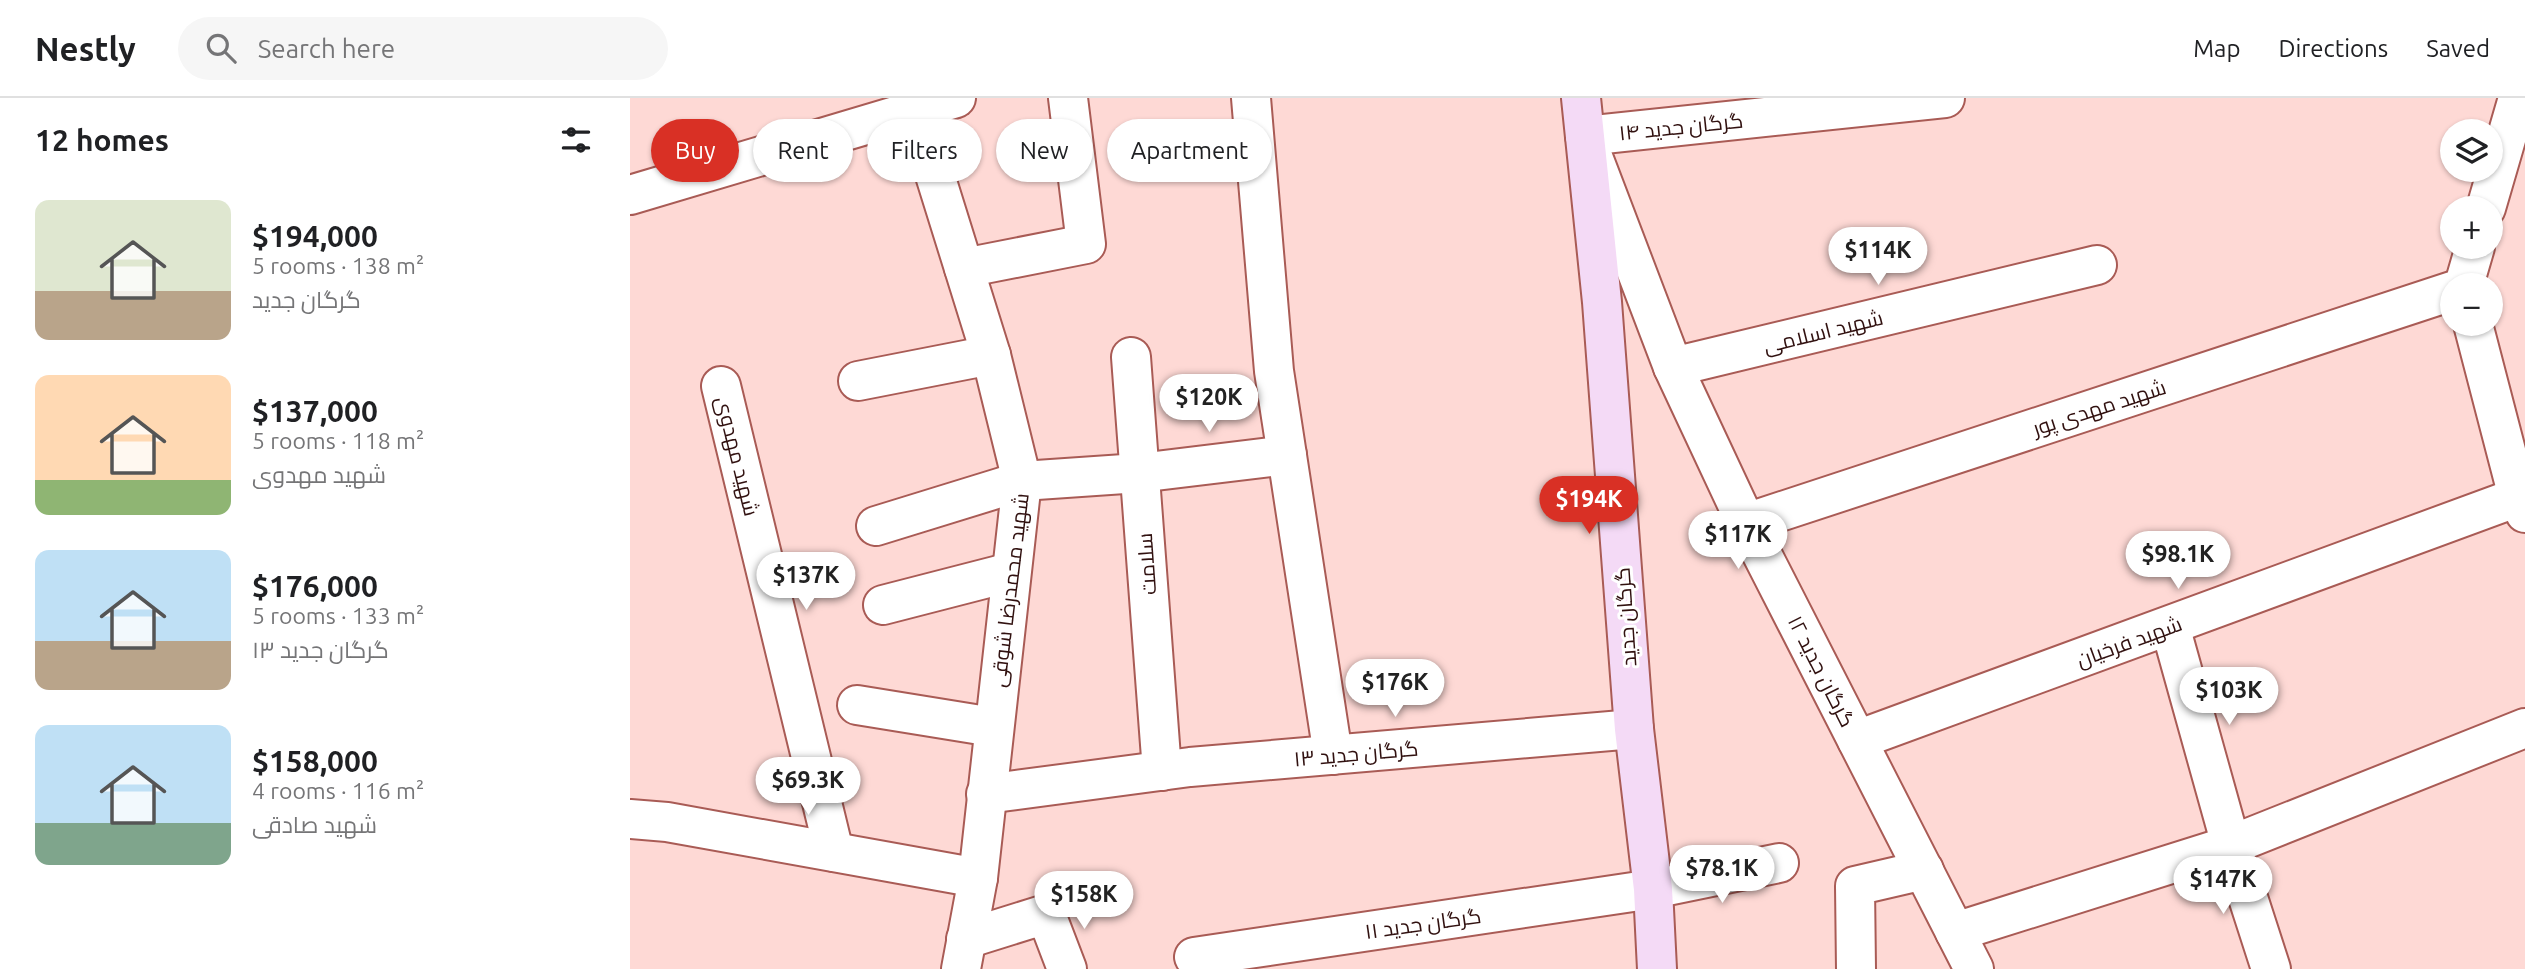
<!DOCTYPE html>
<html lang="en">
<head>
<meta charset="utf-8">
<style>
	:root { --surface:#fff; --page:#f6f6f6; --text:#202124; --muted:#757577; --line:#e0e0e0; --accent:#d93025 }
	body { margin:0; font-family:Ubuntu,Cairo,sans-serif; background:var(--page); color:var(--text); height:100vh; display:flex; flex-direction:column; font-size:26px; white-space:nowrap }
	* { box-sizing:border-box; margin:0 }
	p { font-size:23px; color:var(--muted) }
	.icon { flex:none; width:38px; height:38px; fill:none; stroke:currentColor; stroke-width:2; stroke-linecap:round; stroke-linejoin:round }
	.map { position:relative; flex:1; overflow:hidden }
	.drawer { display:flex; flex-direction:column; background:var(--surface); width:630px }
	.drawer>* { flex:none }
	.top-card { position:absolute; left:21px; top:21px; width:665px; height:63px; display:flex; gap:14px }
	.buttons { position:absolute; left:1810px; top:21px; display:grid; gap:14px }
	.buttons a { display:grid; place-items:center; width:63px; height:63px; border-radius:50%; background:var(--surface); box-shadow:0 2px 5px #0004; font-size:35px }
	.price { position:absolute; translate:-50% -60px; padding:0 16px; border-radius:24px; background:#fff; color:#222; font-size:23px; line-height:46px; filter:drop-shadow(0 2px 4px #0008) }
	.price::after { content:''; position:absolute; left:50%; top:42px; width:21px; height:16px; margin-left:-10px; background:inherit; clip-path:polygon(0 0,100% 0,50% 100%) }
	.price.selected { background:var(--accent); color:#fff }
	ul { padding:0; list-style:none }
	li { display:flex; align-items:center; gap:21px; height:175px; padding:0 35px }
	li span { display:grid; place-items:center; flex:none; width:196px; height:140px; border-radius:14px; color:#555 }
	li>.icon { margin-inline-start:auto }
	span .icon { width:84px; height:84px; fill:#fffc; stroke-width:1 }
	li b { font-size:30px }
	h2 { display:flex; justify-content:space-between; align-items:center; height:84px; padding:0 35px; font-size:30px }
	.tag { padding:0 24px; border-radius:32px; background:var(--surface); box-shadow:0 2px 5px #0004; font-size:24px; line-height:63px }
	.tag.selected { background:var(--accent); color:#fff }
	header { display:flex; align-items:center; gap:42px; box-sizing:border-box; height:98px; padding:0 35px; background:var(--surface); border-bottom:2px solid var(--line) }
	header strong { font-size:33px }
	nav { display:flex; gap:38px; margin-inline-start:auto; font-size:24px }
	.search { width:490px; height:63px; background:var(--page); display:flex; align-items:center; gap:18px; box-sizing:border-box; padding:0 24px; border-radius:38px; color:var(--muted); font-size:26px }
	main { display:flex; flex:1; min-height:0 }
	.map>svg:first-child { display:block }
	.lines { fill:none; stroke-linecap:round; stroke-linejoin:round }
	.minor-casing { stroke:#a95b55; stroke-width:42 }
	.secondary-casing { stroke:#a95b55; stroke-width:42 }
	.minor { stroke:#fff; stroke-width:38 }
	.secondary { stroke:#f4daf6; stroke-width:38 }
	.labels { text-anchor:middle; dominant-baseline:central; stroke-width:6; stroke-linejoin:round; paint-order:stroke }
	.street-label { font-size:21px; fill:#311110; stroke:#fff }
</style>
</head>
<body>
<header>
<strong>Nestly</strong>
<div class="search"><svg class="icon" aria-label="search" viewBox="0 0 24 24"><circle cx="10" cy="10" r="6"/><path d="M15 15l6 6"/></svg>Search here</div>
<nav><a>Map</a><a>Directions</a><a>Saved</a></nav>
</header>
<main>
<section class="drawer">
<h2>12 homes<svg class="icon" aria-label="filters" viewBox="0 0 24 24"><path d="M4 7h16M4 17h16"/><circle cx="9" cy="7" r="2"/><circle cx="15" cy="17" r="2"/></svg></h2>
<ul>
<li><span style="background:linear-gradient(#dfe7d0 65%,#b9a48a 0)"><svg class="icon" aria-label="home" viewBox="0 0 24 24"><path d="M3 11l9-7 9 7M6 9v11h12V9"/></svg></span><div><b>$194,000</b><p>5 rooms · 138 m²</p><p>گرگان جدید</p></div></li>
<li><span style="background:linear-gradient(#ffd9b3 75%,#8fb573 0)"><svg class="icon" aria-label="home" viewBox="0 0 24 24"><path d="M3 11l9-7 9 7M6 9v11h12V9"/></svg></span><div><b>$137,000</b><p>5 rooms · 118 m²</p><p>شهید مهدوی</p></div></li>
<li><span style="background:linear-gradient(#bfe0f5 65%,#b9a48a 0)"><svg class="icon" aria-label="home" viewBox="0 0 24 24"><path d="M3 11l9-7 9 7M6 9v11h12V9"/></svg></span><div><b>$176,000</b><p>5 rooms · 133 m²</p><p>گرگان جدید ۱۳</p></div></li>
<li><span style="background:linear-gradient(#bfe0f5 70%,#7fa58c 0)"><svg class="icon" aria-label="home" viewBox="0 0 24 24"><path d="M3 11l9-7 9 7M6 9v11h12V9"/></svg></span><div><b>$158,000</b><p>4 rooms · 116 m²</p><p>شهید صادقی</p></div></li>
</ul>
</section>
<div class="map">
<svg width="1895" height="871" viewBox="0 0 1895 871">
	<rect width="100%" height="100%" fill="#fed9d5"/>
	<g class="lines">
		<defs>
			<g id="minor">
				<path d="M 281,0 L 361,257 L 392,383 L 348,780 L 331,871"/>
				<path d="M 621,0 L 644,273 L 703,657"/>
				<path d="M 1315,0 L 955,38 L 1043,269 L 1116,425 L 1344,871"/>
				<path d="M 0,97 L 326,0"/>
				<path d="M 1856,110 L 1888,0"/>
				<path d="M 334,170 L 456,146 L 438,0"/>
				<path d="M 1834,187 L 1845,149"/>
				<path d="M 1843,226 L 1888,399 L 1895,415"/>
				<path d="M 501,259 L 532,673"/>
				<path d="M 1043,269 L 1467,167"/>
				<path d="M 228,283 L 361,257"/>
				<path d="M 91,288 L 204,754"/>
				<path d="M 1116,425 L 1822,193"/>
				<path d="M 246,428 L 392,383 L 509,375 L 657,357"/>
				<path d="M 253,507 L 381,474"/>
				<path d="M 1540,528 L 1601,747 L 1641,871"/>
				<path d="M 227,607 L 363,629"/>
				<path d="M 1227,642 L 1888,399"/>
				<path d="M 356,696 L 560,669 L 1004,631"/>
				<path d="M 0,721 L 37,724 L 348,780"/>
				<path d="M 1325,834 L 1601,747 L 1895,630"/>
				<path d="M 336,841 L 416,816 L 437,871"/>
				<path d="M 564,859 L 1023,791 L 1149,765"/>
				<path d="M 1226,871 L 1225,788 L 1294,772"/>
			</g>
			<path id="secondary" d="M 951,0 L 972,204 L 1004,631 L 1023,791 L 1027,871"/>
		</defs>
		<use href="#minor" class="minor-casing"/>
		<use href="#secondary" class="secondary-casing"/>
		<use href="#minor" class="minor"/>
		<use href="#secondary" class="secondary"/>
	</g>
	<g class="labels">
		<g class="street-label">
			<text transform="translate(1051 28) rotate(-6)">گرگان جدید ۱۴</text>
			<text transform="translate(1193 233) rotate(-14)">شهید اسلامی</text>
			<text transform="translate(1469 309) rotate(-18)">شهید مهدی پور</text>
			<text transform="translate(108 358) rotate(76)">شهید مهدوی</text>
			<text transform="translate(516 466) rotate(-94)">سلامت</text>
			<text transform="translate(379 492) rotate(-83)">شهید محمدرضا شوقی</text>
			<text transform="translate(995 519) rotate(-94)">گرگان جدید</text>
			<text transform="translate(1499 543) rotate(-20)">شهید فرخیان</text>
			<text transform="translate(1192 573) rotate(63)">گرگان جدید ۱۲</text>
			<text transform="translate(726 655) rotate(-5)">گرگان جدید ۱۳</text>
			<text transform="translate(793 825) rotate(-8)">گرگان جدید ۱۱</text>
		</g>
	</g>
</svg>
<div class="buttons">
<a><svg class="icon" aria-label="layers" viewBox="0 0 24 24"><path d="M12 4l9 5-9 5-9-5zM3 14l9 5 9-5"/></svg></a>
<a>+</a>
<a>−</a>
</div>
<b class="price" style="left:1248px;top:189px">$114K</b>
<b class="price" style="left:579px;top:336px">$120K</b>
<b class="price selected" style="left:959px;top:438px">$194K</b>
<b class="price" style="left:1108px;top:473px">$117K</b>
<b class="price" style="left:1548px;top:493px">$98.1K</b>
<b class="price" style="left:176px;top:514px">$137K</b>
<b class="price" style="left:765px;top:621px">$176K</b>
<b class="price" style="left:1599px;top:629px">$103K</b>
<b class="price" style="left:178px;top:719px">$69.3K</b>
<b class="price" style="left:1092px;top:807px">$78.1K</b>
<b class="price" style="left:1593px;top:818px">$147K</b>
<b class="price" style="left:454px;top:833px">$158K</b>
<div class="top-card">
<a class="tag selected">Buy</a>
<a class="tag">Rent</a>
<a class="tag">Filters</a>
<a class="tag">New</a>
<a class="tag">Apartment</a>
</div>
</div>
</main>
</body>
</html>
